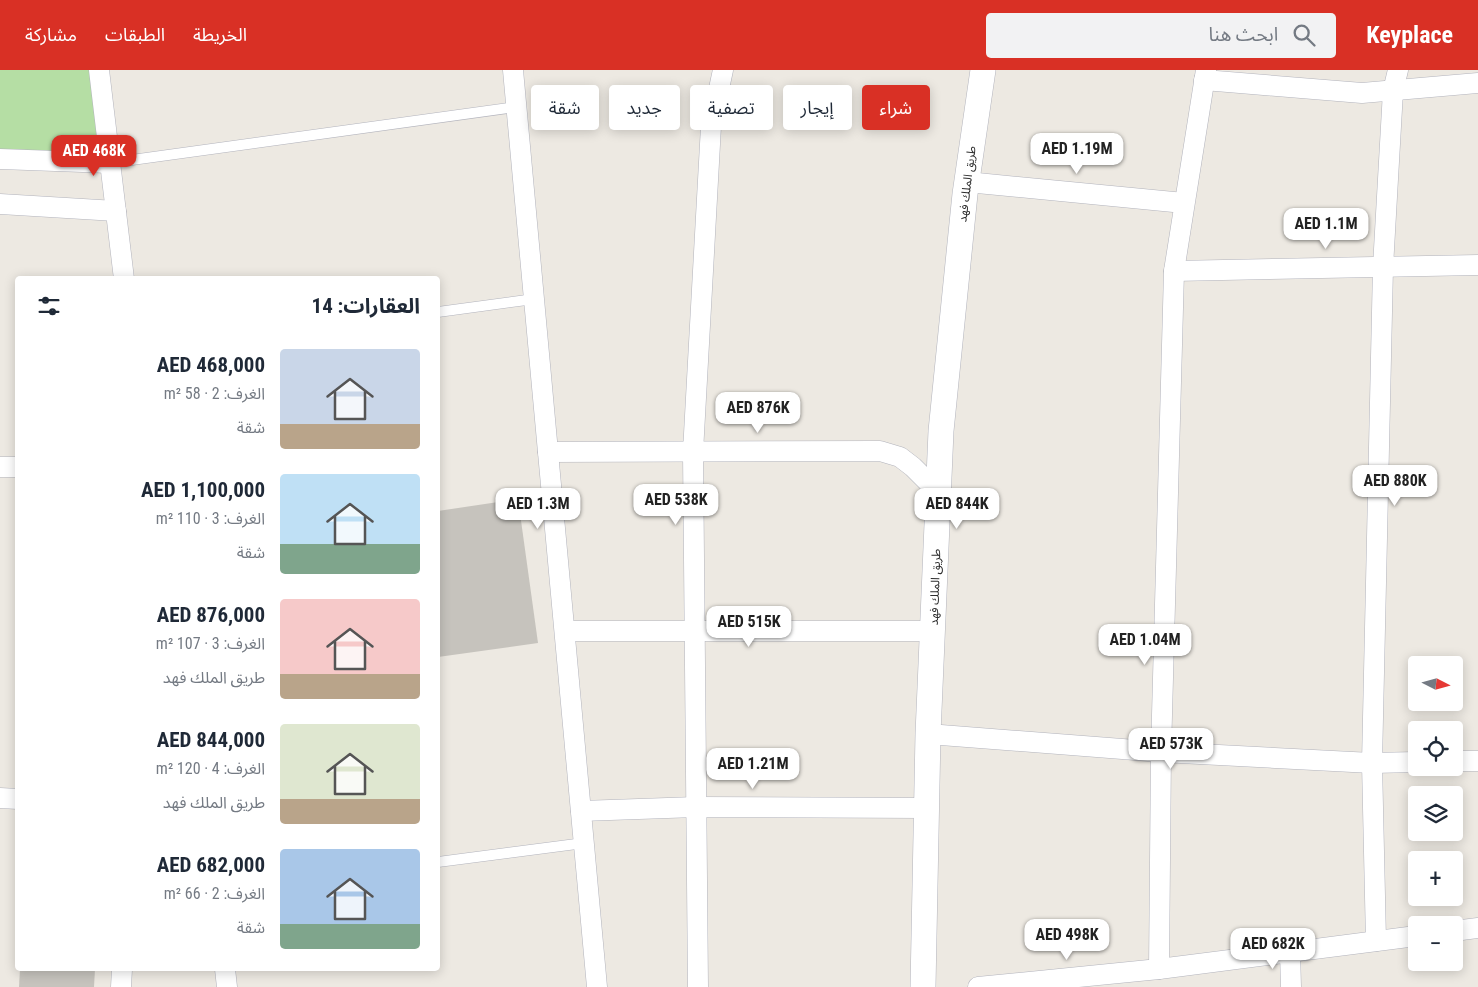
<!DOCTYPE html>
<html lang="ar">
<head>
<meta charset="utf-8">
<style>
	:root { --surface:#fff; --page:#f2f2f3; --text:#1f2937; --muted:#747a83; --accent:#d93025 }
	body { margin:0; font-family:"Roboto Condensed","Noto Sans Arabic",sans-serif; background:var(--page); color:var(--text); direction:rtl; height:100vh; display:flex; flex-direction:column; font-size:19px; white-space:nowrap }
	* { box-sizing:border-box; margin:0 }
	p { font-size:16px; color:var(--muted) }
	.icon { flex:none; width:28px; height:28px; fill:none; stroke:currentColor; stroke-width:2; stroke-linecap:round; stroke-linejoin:round }
	.map { position:relative; flex:1; overflow:hidden; direction:ltr }
	.panel { position:absolute; left:15px; top:206px; width:425px; height:695px; display:flex; flex-direction:column; background:var(--surface); border-radius:5px; box-shadow:0 2px 12px #0003; direction:rtl }
	.panel>* { flex:none }
	.hud { position:absolute; left:455px; top:15px; width:475px; height:45px; direction:rtl; display:flex; gap:10px }
	.needle { width:32px; rotate:96deg }
	.buttons { position:absolute; left:1408px; top:586px; display:grid; gap:10px }
	.buttons a { display:grid; place-items:center; width:55px; height:55px; border-radius:5px; background:var(--surface); box-shadow:0 2px 12px #0003; font-size:25px }
	.price { position:absolute; translate:-50% -42px; padding:0 11px; border-radius:10px; background:#fff; color:#222; font-size:16px; line-height:32px; filter:drop-shadow(0 1px 2px #0008) }
	.price::after { content:''; position:absolute; left:50%; top:30px; width:15px; height:11px; margin-left:-8px; background:inherit; clip-path:polygon(0 0,100% 0,50% 100%) }
	.price.on { background:var(--accent); color:#fff }
	ul { padding:0; list-style:none }
	li { display:flex; align-items:center; gap:15px; height:125px; padding:0 20px }
	li span { display:grid; place-items:center; flex:none; width:140px; height:100px; border-radius:5px; color:#555 }
	li>.icon { margin-inline-start:auto }
	span .icon { width:60px; height:60px; fill:#fffc; stroke-width:1 }
	li b { font-size:21px }
	h2 { display:flex; justify-content:space-between; align-items:center; height:60px; padding:0 20px; font-size:21px }
	.tag { padding:0 18px; border-radius:5px; background:var(--surface); box-shadow:0 2px 12px #0003; font-size:18px; line-height:45px }
	.tag.on { background:var(--accent); color:#fff }
	header { display:flex; align-items:center; gap:30px; box-sizing:border-box; height:70px; padding:0 25px; background:var(--accent); color:#fff }
	header strong { font-size:24px }
	nav { display:flex; gap:28px; margin-inline-start:auto; font-size:18px }
	.search { width:350px; height:45px; background:var(--page); display:flex; align-items:center; gap:12px; box-sizing:border-box; padding:0 18px; border-radius:5px; color:var(--muted); font-size:19px }
	.map>svg:first-child { display:block }
	.green { fill:#b5dea4 }
	.building { fill:#c6c3bd }
	.lines { fill:none; stroke-linecap:round; stroke-linejoin:round }
	.service-casing { stroke:#b2b3bc; stroke-width:11 }
	.minor-casing { stroke:#b2b3bc; stroke-width:21 }
	.tertiary-casing { stroke:#b2b3bc; stroke-width:26 }
	.service { stroke:#fff; stroke-width:10 }
	.minor { stroke:#fff; stroke-width:20 }
	.tertiary { stroke:#fff; stroke-width:25 }
	.labels { text-anchor:middle; dominant-baseline:central; stroke-width:4; stroke-linejoin:round; paint-order:stroke }
	.street-label { font-size:12px; fill:#2d2d2d; stroke:#fff }
</style>
</head>
<body>
<header>
<strong>Keyplace</strong>
<div class="search"><svg class="icon" aria-label="search" viewBox="0 0 24 24"><circle cx="10" cy="10" r="6"/><path d="M15 15l6 6"/></svg>ابحث هنا</div>
<nav><a>الخريطة</a><a>الطبقات</a><a>مشاركة</a></nav>
</header>
<div class="map">
<svg width="1478" height="917" viewBox="0 0 1478 917">
	<rect width="100%" height="100%" fill="#ede9e2"/>
	<path class="green" d="M 0,0 L 99,0 L 110,93 L 0,89 Z"/>
	<g class="building">
		<path d="M 518,429 L 538,573 L 438,587 L 438,441 Z"/>
		<path d="M 20,899 L 95,899 L 94,917 L 19,917 Z"/>
	</g>
	<g class="lines">
		<defs>
			<g id="service">
				<path d="M 110,93 L 516,37"/>
				<path d="M 438,242 L 534,229"/>
				<path d="M 438,792 L 584,773"/>
			</g>
			<g id="minor">
				<path d="M 99,0 L 124,209"/>
				<path d="M 513,0 L 597,917"/>
				<path d="M 1206,0 L 1174,201 L 1161,682 L 1159,899 L 1416,866"/>
				<path d="M 1204,10 L 1362,23 L 1478,13"/>
				<path d="M 0,89 L 110,93"/>
				<path d="M 967,112 L 1184,133"/>
				<path d="M 0,134 L 116,141"/>
				<path d="M 1174,201 L 1478,195"/>
				<path d="M 548,382 L 880,381 L 900,387 L 913,397 L 939,423"/>
				<path d="M 0,397 L 18,397"/>
				<path d="M 565,561 L 933,561"/>
				<path d="M 928,664 L 1161,682 L 1372,693 L 1416,692"/>
				<path d="M 1454,691 L 1478,691"/>
				<path d="M 0,728 L 18,729"/>
				<path d="M 581,741 L 696,737 L 926,738"/>
				<path d="M 1454,861 L 1478,858"/>
				<path d="M 1376,871 L 1372,693 L 1383,197 L 1393,21 L 1398,0"/>
				<path d="M 1290,882 L 1291,917"/>
				<path d="M 225,899 L 227,917"/>
				<path d="M 121,917 L 122,899"/>
				<path d="M 698,917 L 693,382 L 711,56 L 723,0"/>
				<path d="M 978,917 L 1159,899"/>
			</g>
			<path id="tertiary" d="M 923,917 L 928,664 L 941,361 L 965,124 L 983,0"/>
		</defs>
		<use href="#service" class="service-casing"/>
		<use href="#minor" class="minor-casing"/>
		<use href="#tertiary" class="tertiary-casing"/>
		<use href="#service" class="service"/>
		<use href="#minor" class="minor"/>
		<use href="#tertiary" class="tertiary"/>
	</g>
	<g class="labels">
		<g class="street-label">
			<text transform="translate(967 114) rotate(-83)">طريق الملك فهد</text>
			<text transform="translate(935 517) rotate(-88)">طريق الملك فهد</text>
		</g>
	</g>
</svg>
<div class="buttons">
<a><svg class="needle" viewBox="-14 -14 28 28"><path d="M0-13l5 13h-10z" fill="#e53935"/><path d="M0 13l5-13h-10z" fill="#747a83"/></svg></a>
<a><svg class="icon" aria-label="locate" viewBox="0 0 24 24"><circle cx="12" cy="12" r="6"/><path d="M12 2v4M12 18v4M2 12h4M18 12h4"/></svg></a>
<a><svg class="icon" aria-label="layers" viewBox="0 0 24 24"><path d="M12 4l9 5-9 5-9-5zM3 14l9 5 9-5"/></svg></a>
<a>+</a>
<a>−</a>
</div>
<b class="price" style="left:1077px;top:105px">AED 1.19M</b>
<b class="price on" style="left:94px;top:107px">AED 468K</b>
<b class="price" style="left:1326px;top:180px">AED 1.1M</b>
<b class="price" style="left:758px;top:364px">AED 876K</b>
<b class="price" style="left:1395px;top:437px">AED 880K</b>
<b class="price" style="left:676px;top:456px">AED 538K</b>
<b class="price" style="left:538px;top:460px">AED 1.3M</b>
<b class="price" style="left:957px;top:460px">AED 844K</b>
<b class="price" style="left:749px;top:578px">AED 515K</b>
<b class="price" style="left:1145px;top:596px">AED 1.04M</b>
<b class="price" style="left:1171px;top:700px">AED 573K</b>
<b class="price" style="left:753px;top:720px">AED 1.21M</b>
<b class="price" style="left:1067px;top:891px">AED 498K</b>
<b class="price" style="left:1273px;top:900px">AED 682K</b>
<div class="hud">
<a class="tag on">شراء</a>
<a class="tag">إيجار</a>
<a class="tag">تصفية</a>
<a class="tag">جديد</a>
<a class="tag">شقة</a>
</div>
<section class="panel">
<h2>العقارات: 14<svg class="icon" aria-label="filters" viewBox="0 0 24 24"><path d="M4 7h16M4 17h16"/><circle cx="9" cy="7" r="2"/><circle cx="15" cy="17" r="2"/></svg></h2>
<ul>
<li><span style="background:linear-gradient(#c9d6e8 75%,#b9a48a 0)"><svg class="icon" aria-label="home" viewBox="0 0 24 24"><path d="M3 11l9-7 9 7M6 9v11h12V9"/></svg></span><div><b>AED 468,000</b><p>الغرف: 2 · 58 m²</p><p>شقة</p></div></li>
<li><span style="background:linear-gradient(#bfe0f5 70%,#7fa58c 0)"><svg class="icon" aria-label="home" viewBox="0 0 24 24"><path d="M3 11l9-7 9 7M6 9v11h12V9"/></svg></span><div><b>AED 1,100,000</b><p>الغرف: 3 · 110 m²</p><p>شقة</p></div></li>
<li><span style="background:linear-gradient(#f6c9c9 75%,#b9a48a 0)"><svg class="icon" aria-label="home" viewBox="0 0 24 24"><path d="M3 11l9-7 9 7M6 9v11h12V9"/></svg></span><div><b>AED 876,000</b><p>الغرف: 3 · 107 m²</p><p>طريق الملك فهد</p></div></li>
<li><span style="background:linear-gradient(#dfe7d0 75%,#b9a48a 0)"><svg class="icon" aria-label="home" viewBox="0 0 24 24"><path d="M3 11l9-7 9 7M6 9v11h12V9"/></svg></span><div><b>AED 844,000</b><p>الغرف: 4 · 120 m²</p><p>طريق الملك فهد</p></div></li>
<li><span style="background:linear-gradient(#a9c7e8 75%,#7fa58c 0)"><svg class="icon" aria-label="home" viewBox="0 0 24 24"><path d="M3 11l9-7 9 7M6 9v11h12V9"/></svg></span><div><b>AED 682,000</b><p>الغرف: 2 · 66 m²</p><p>شقة</p></div></li>
</ul>
</section>
</div>
</body>
</html>
